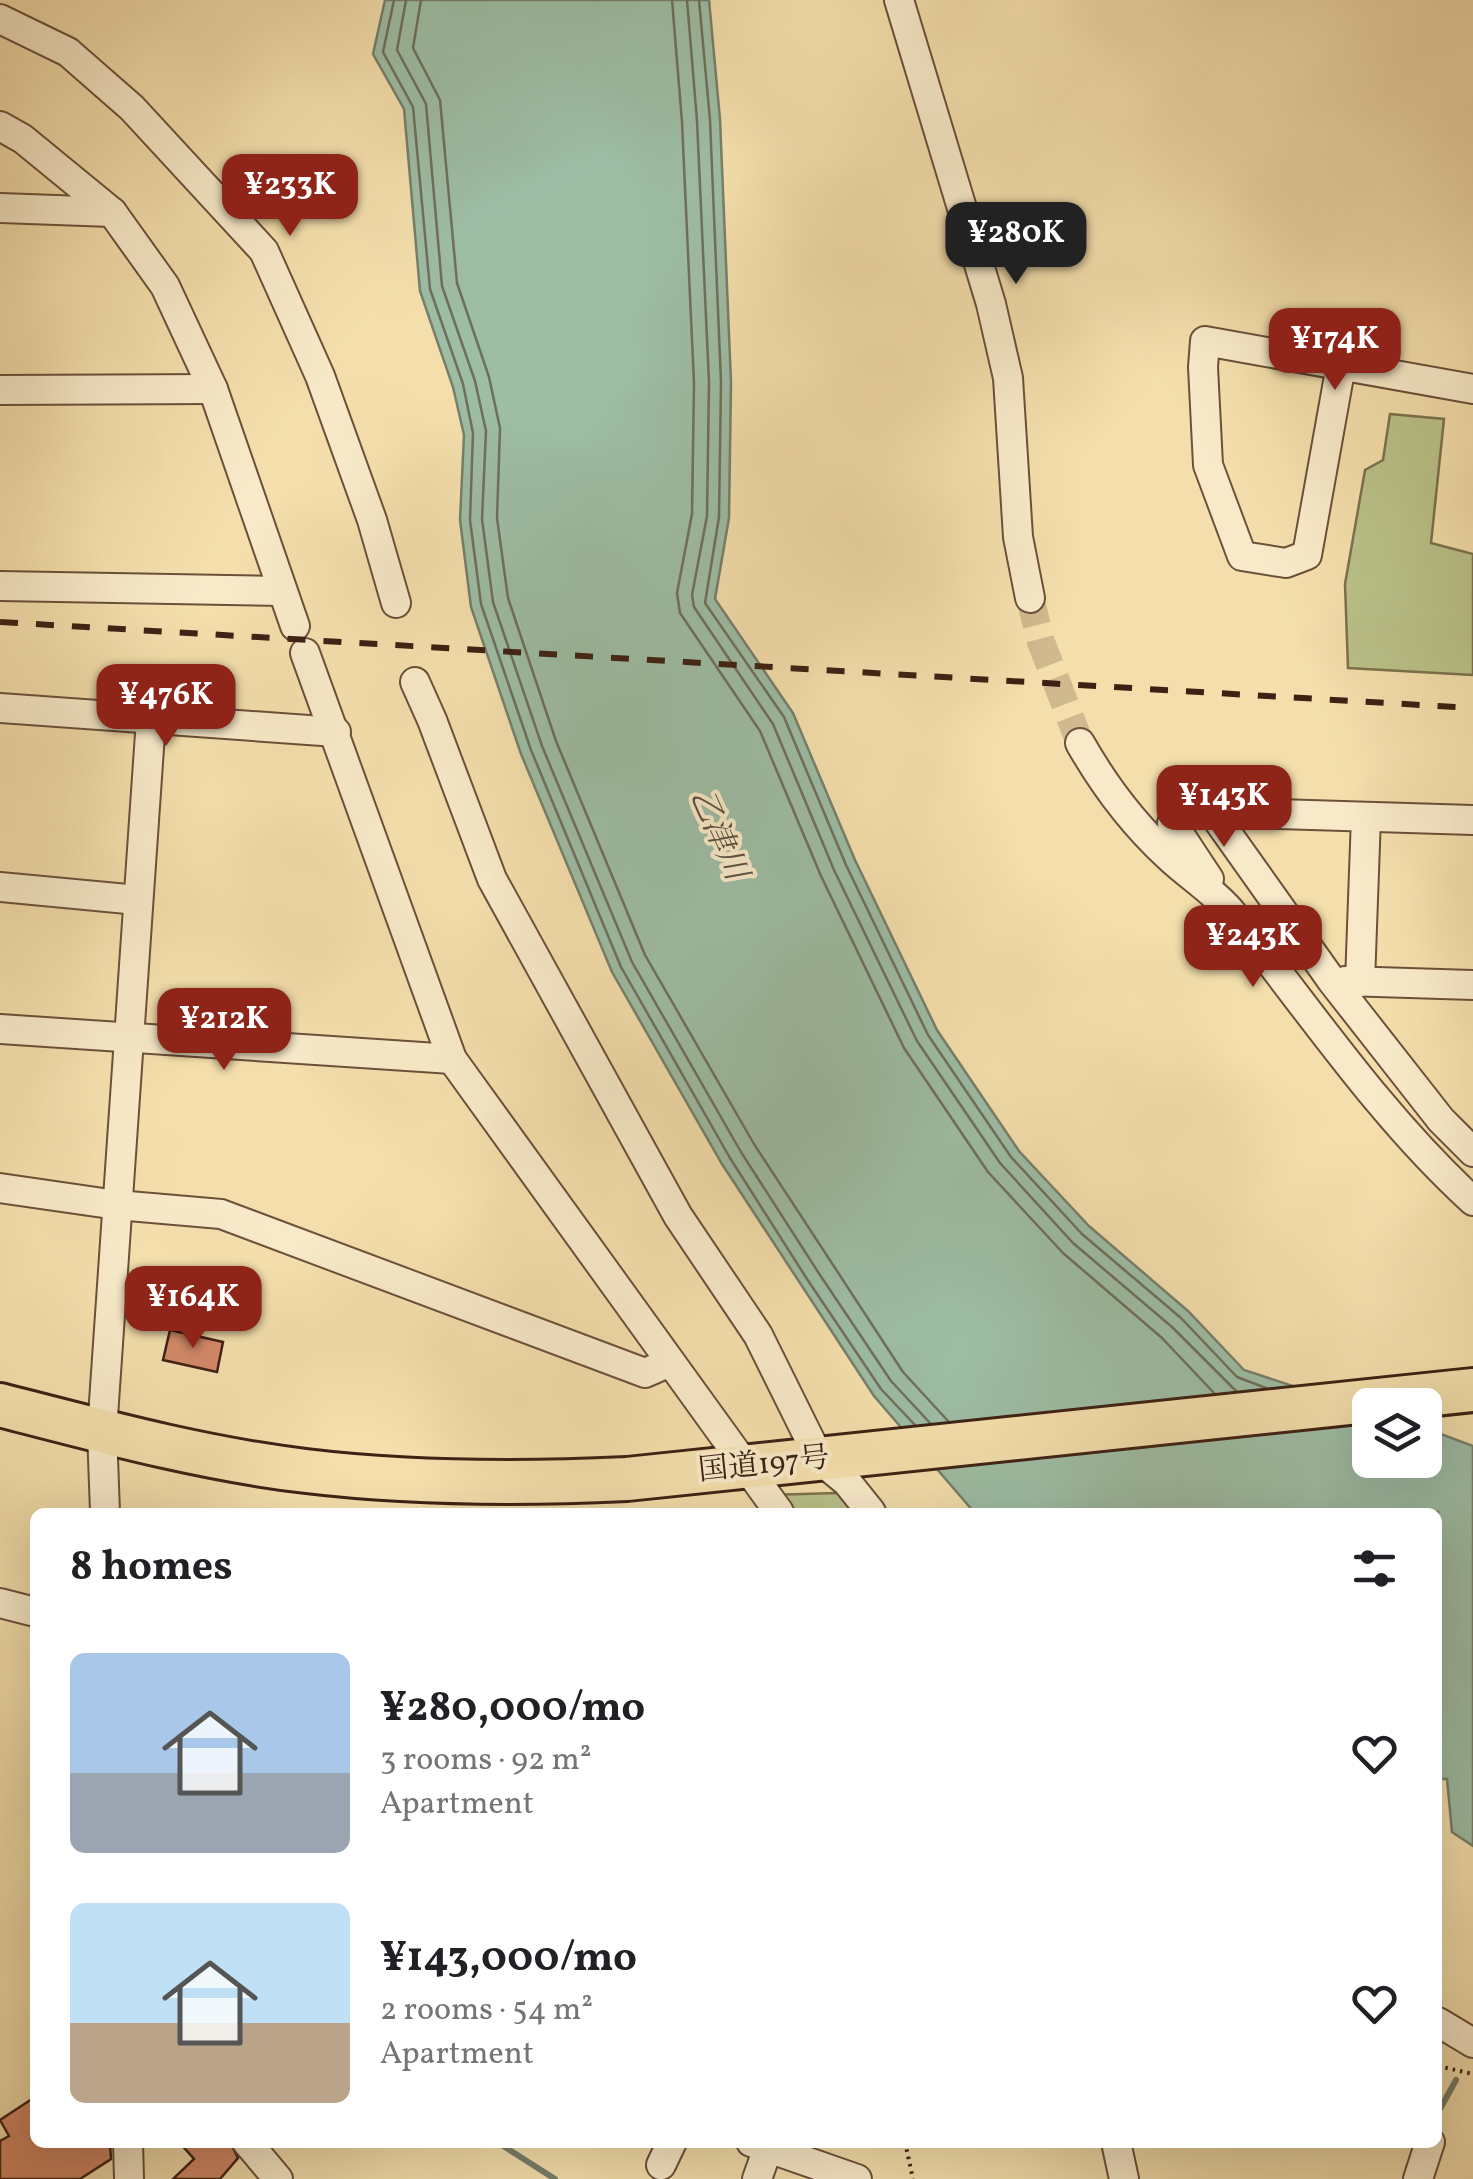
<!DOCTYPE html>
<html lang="en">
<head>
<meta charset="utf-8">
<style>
	:root { --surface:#fff; --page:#f6f6f6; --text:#202124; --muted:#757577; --accent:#8f2418 }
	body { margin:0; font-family:Vollkorn,"Noto Serif JP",serif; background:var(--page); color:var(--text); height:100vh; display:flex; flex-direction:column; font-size:38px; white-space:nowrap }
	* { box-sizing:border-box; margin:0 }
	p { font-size:32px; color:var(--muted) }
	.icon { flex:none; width:55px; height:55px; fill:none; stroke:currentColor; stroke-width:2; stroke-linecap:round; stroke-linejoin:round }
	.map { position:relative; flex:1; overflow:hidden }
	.side { position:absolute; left:30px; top:1508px; width:1412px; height:640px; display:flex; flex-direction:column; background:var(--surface); border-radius:15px; box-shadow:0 10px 40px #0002 }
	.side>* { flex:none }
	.controls { position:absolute; left:1352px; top:1388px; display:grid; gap:20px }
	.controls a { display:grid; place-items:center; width:90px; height:90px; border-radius:15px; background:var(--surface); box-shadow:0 10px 40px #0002; font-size:50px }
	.price { position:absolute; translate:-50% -85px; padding:0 22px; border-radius:20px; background:var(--accent); color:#fff; font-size:32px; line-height:65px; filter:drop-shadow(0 2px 5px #0008) }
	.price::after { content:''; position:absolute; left:50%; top:60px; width:30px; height:22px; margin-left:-15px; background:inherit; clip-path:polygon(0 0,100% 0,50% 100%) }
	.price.current { background:#222; color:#fff }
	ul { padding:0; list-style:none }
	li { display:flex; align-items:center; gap:30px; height:250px; padding:0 40px }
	li span { display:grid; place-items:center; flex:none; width:280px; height:200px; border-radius:15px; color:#555 }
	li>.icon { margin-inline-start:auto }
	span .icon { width:120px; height:120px; fill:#fffc; stroke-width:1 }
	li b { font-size:42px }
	h2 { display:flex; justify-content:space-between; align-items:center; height:120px; padding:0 40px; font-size:42px }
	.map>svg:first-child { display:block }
	.green { fill:#bac28a; stroke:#7c724f; stroke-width:2.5 }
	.water { fill:#9dbda5; stroke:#777f6b; stroke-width:2.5 }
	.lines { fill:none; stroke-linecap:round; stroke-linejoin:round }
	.shore { stroke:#6e6f5c; stroke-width:2.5 }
	.stream { stroke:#777f6b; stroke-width:6 }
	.building { fill:#d38968; stroke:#3e2114; stroke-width:2.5 }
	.minor-tunnel { stroke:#d0b98e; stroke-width:28; stroke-dasharray:28 14; stroke-linecap:butt }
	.minor-casing { stroke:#6c503a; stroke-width:32 }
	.highway-casing { stroke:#3e2114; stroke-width:48 }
	.path { stroke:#3e2114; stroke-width:4; stroke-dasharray:2.5 5; stroke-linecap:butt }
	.minor { stroke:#f8eac9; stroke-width:28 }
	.highway { stroke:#f4dfac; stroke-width:42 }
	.rail { stroke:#3e2114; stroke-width:6; stroke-dasharray:18 18; stroke-linecap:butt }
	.labels { text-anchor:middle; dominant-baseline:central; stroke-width:8; stroke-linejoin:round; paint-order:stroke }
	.street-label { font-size:30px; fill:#3e2114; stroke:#f8eac9 }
	.water-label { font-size:32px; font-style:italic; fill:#5a5040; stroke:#f8eac9 }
</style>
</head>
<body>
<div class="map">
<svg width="1473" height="2179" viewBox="0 0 1473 2179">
	<rect width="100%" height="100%" fill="#f4dfac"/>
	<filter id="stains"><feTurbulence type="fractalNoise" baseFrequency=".002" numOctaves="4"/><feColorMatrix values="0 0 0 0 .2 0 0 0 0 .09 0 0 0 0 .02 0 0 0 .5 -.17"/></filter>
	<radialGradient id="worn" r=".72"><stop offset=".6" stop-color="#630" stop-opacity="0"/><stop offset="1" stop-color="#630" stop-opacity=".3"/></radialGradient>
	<g class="green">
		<path d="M 1390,414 L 1444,419 L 1431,543 L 1473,554 L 1473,675 L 1348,668 L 1345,584 L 1365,470 L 1383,460 Z"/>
		<path d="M 837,1493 L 853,1512 L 781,1512 L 770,1495 Z"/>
	</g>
	<path class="water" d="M 385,0 L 709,0 L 720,119 L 731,382 L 729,518 L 715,599 L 793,713 L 855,860 L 937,1030 L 1019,1151 L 1089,1226 L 1188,1311 L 1244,1370 L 1370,1411 L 1370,1460 L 1425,1460 L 1425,1428 L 1473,1446 L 1473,1846 L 1452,1832 L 1447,1779 L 1438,1779 L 1438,1512 L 974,1512 L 874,1396 L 722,1164 L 612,972 L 521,754 L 471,607 L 460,520 L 464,435 L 453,387 L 420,291 L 404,109 L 373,54 Z"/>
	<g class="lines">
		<g class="shore">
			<path d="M 394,0 L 383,52 L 413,107 L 430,289 L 463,384 L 473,433 L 470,520 L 481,604 L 531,750 L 621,967 L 730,1158 L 807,1279 L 881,1389 L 915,1425"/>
			<path d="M 406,0 L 397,50 L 426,104 L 442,286 L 475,381 L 486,431 L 482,519 L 493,602 L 542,746 L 632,962 L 741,1152 L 818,1272 L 891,1381 L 930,1423"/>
			<path d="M 421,0 L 413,48 L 440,100 L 457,283 L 489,377 L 500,428 L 497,518 L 508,598 L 556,741 L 645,955 L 754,1144 L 903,1372 L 948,1421"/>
			<path d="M 672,0 L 682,122 L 694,383 L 692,514 L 677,593 L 680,613 L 760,731 L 821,876 L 904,1048 L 988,1172 L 1063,1253 L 1162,1338 L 1214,1393"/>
			<path d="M 687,0 L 697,121 L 709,382 L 707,516 L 692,595 L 694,607 L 773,724 L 834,870 L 917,1041 L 1000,1163 L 1073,1243 L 1172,1327 L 1236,1391"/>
			<path d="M 699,0 L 710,120 L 721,382 L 719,517 L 705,603 L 784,717 L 846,865 L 928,1035 L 1011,1157 L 1082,1234 L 1181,1318 L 1237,1377 L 1266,1388"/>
		</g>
		<g class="stream">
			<path d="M 1440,2109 L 1456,2080"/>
			<path d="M 497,2142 L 555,2179"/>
		</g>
	</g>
	<g class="building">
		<path d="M 170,1330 L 223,1342 L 217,1372 L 163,1360 Z"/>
		<path d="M 35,2097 L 35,2142 L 110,2142 L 111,2159 L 80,2179 L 0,2179 L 0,2141 L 9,2136 L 0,2120 Z"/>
		<path d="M 179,2142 L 230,2142 L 238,2158 L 220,2179 L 173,2179 L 194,2159 Z"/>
	</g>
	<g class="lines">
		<path class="minor-tunnel" d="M 1030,598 L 1041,642 L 1080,743"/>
		<defs>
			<g id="minor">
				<path d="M 899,0 L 991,304 L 1008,378 L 1018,537 L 1030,598"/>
				<path d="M 0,19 L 68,52 L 132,108 L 264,251 L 320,376 L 372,520 L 396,603"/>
				<path d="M 0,126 L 23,139 L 112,212 L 165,286 L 213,389 L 295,626"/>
				<path d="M 0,208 L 112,212"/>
				<path d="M 1341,365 L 1307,555 L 1286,563 L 1242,556 L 1208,465 L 1203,367 L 1205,341 L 1473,389"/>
				<path d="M 0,390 L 213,389"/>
				<path d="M 0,586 L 282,591"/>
				<path d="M 305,653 L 452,1059 L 779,1512"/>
				<path d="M 415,682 L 432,720 L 492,879 L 678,1216 L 758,1335 L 820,1460 L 847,1482 L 871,1512"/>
				<path d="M 0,708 L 336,732"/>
				<path d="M 1080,743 C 1105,787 1132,823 1169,857 C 1189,876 1215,892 1232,913 C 1310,1011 1380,1116 1473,1201"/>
				<path d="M 1212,812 L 1332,981 L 1441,1120 L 1473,1152"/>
				<path d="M 1212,812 L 1473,820"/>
				<path d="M 1172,823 L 1209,879"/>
				<path d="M 0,887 L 138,900"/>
				<path d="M 1345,981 L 1473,985"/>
				<path d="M 1360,982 L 1366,817"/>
				<path d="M 0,1029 L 452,1059"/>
				<path d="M 0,1188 L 117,1205 L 221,1214 L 645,1373 L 670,1362"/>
				<path d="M 105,1512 L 102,1431 L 151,719"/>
				<path d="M 0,1603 L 35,1612"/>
				<path d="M 1438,2022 L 1473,2043"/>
				<path d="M 128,2142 L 129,2179"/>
				<path d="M 247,2142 L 278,2179"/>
				<path d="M 751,2142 L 857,2179"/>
				<path d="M 1116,2142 L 1124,2179"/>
				<path d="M 661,2165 L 672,2142"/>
				<path d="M 757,2179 L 768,2148"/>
				<path d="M 1418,2179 L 1430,2142"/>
			</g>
			<path id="highway" d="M 0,1405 C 101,1431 203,1459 306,1471 C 413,1484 519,1484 627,1479 L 1473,1390"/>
		</defs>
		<use href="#minor" class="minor-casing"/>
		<use href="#highway" class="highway-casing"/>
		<g class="path">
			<path d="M 1438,2066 L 1473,2074"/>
			<path d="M 905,2142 L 913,2179"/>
		</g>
		<use href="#minor" class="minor"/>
		<use href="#highway" class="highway"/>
		<path class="rail" d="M 0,622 L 1473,708"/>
	</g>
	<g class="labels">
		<g class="street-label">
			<text transform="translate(764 1465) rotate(-6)">国道197号</text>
		</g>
		<g class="water-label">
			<text transform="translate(717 835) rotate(66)">乙津川</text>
		</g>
	</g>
	<rect width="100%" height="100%" filter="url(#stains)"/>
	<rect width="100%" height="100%" fill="url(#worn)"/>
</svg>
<div class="controls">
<a><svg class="icon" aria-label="layers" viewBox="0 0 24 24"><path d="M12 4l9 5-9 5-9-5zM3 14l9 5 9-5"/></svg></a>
</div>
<b class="price" style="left:290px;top:239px">¥233K</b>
<b class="price current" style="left:1016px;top:287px">¥280K</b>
<b class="price" style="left:1335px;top:393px">¥174K</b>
<b class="price" style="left:166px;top:749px">¥476K</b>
<b class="price" style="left:1224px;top:850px">¥143K</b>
<b class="price" style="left:1253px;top:990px">¥243K</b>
<b class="price" style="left:224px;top:1073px">¥212K</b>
<b class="price" style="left:193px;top:1351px">¥164K</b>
<section class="side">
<h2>8 homes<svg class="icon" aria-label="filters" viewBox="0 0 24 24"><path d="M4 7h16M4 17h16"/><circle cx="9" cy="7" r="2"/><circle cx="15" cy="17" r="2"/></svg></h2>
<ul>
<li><span style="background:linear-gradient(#a9c7e8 60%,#9aa5b1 0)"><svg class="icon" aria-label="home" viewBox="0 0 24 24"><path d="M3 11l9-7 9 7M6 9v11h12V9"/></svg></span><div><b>¥280,000/mo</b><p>3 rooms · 92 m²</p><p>Apartment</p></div><svg class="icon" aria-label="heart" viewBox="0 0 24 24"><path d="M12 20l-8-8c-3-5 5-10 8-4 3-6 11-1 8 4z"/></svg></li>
<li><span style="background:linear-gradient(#bfe0f5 60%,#b9a48a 0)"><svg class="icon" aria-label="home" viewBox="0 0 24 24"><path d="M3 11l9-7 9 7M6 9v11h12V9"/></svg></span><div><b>¥143,000/mo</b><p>2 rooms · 54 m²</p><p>Apartment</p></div><svg class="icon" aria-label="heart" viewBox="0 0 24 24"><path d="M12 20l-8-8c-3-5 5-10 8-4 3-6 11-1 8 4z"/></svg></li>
</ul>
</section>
</div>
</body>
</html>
